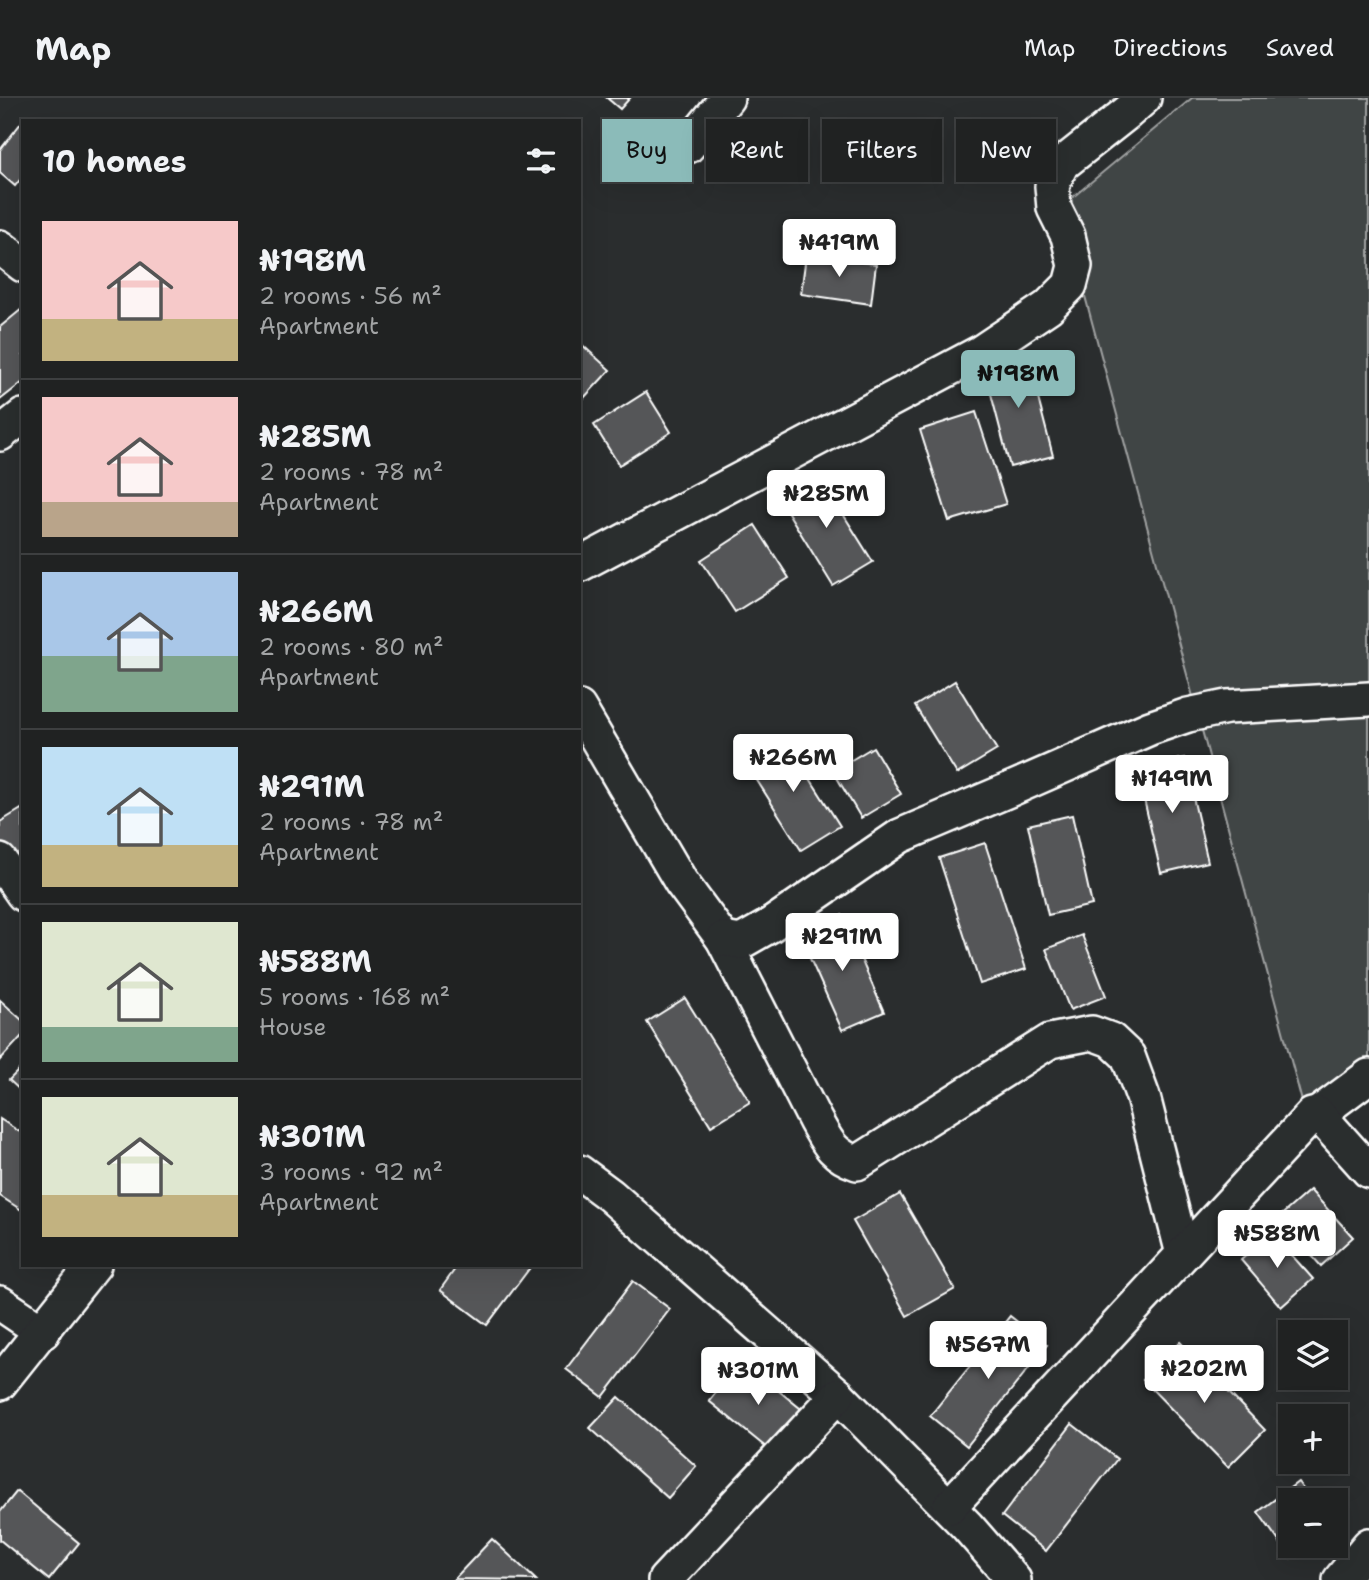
<!DOCTYPE html>
<html lang="en">
<head>
<meta charset="utf-8">
<style>
	:root { --surface:#202222; --page:#282a2a; --text:#f1f3f6; --muted:#a2a4a5; --line:#3d3f40; --accent:#8bbbb9 }
	body { margin:0; font-family:"Shantell Sans",sans-serif; background:var(--page); color:var(--text); height:100vh; display:flex; flex-direction:column; font-size:26px; white-space:nowrap }
	* { box-sizing:border-box; margin:0 }
	p { font-size:23px; color:var(--muted) }
	.icon { flex:none; width:38px; height:38px; fill:none; stroke:currentColor; stroke-width:2; stroke-linecap:round; stroke-linejoin:round }
	.map { position:relative; flex:1; overflow:hidden }
	.side { position:absolute; left:21px; top:21px; width:560px; height:1148px; display:flex; flex-direction:column; background:var(--surface); border-radius:0px; box-shadow:0 7px 28px #0002,0 0 0 2px var(--line) }
	.side>* { flex:none }
	.top-card { position:absolute; left:602px; top:21px; width:662px; height:63px; display:flex; gap:14px }
	.buttons { position:absolute; left:1278px; top:1222px; display:grid; gap:14px }
	.buttons a { display:grid; place-items:center; width:70px; height:70px; border-radius:0px; background:var(--surface); box-shadow:0 7px 28px #0002,0 0 0 2px var(--line); font-size:35px }
	.price { position:absolute; translate:-50% -60px; padding:0 16px; border-radius:7px; background:#fff; color:#222; font-size:23px; line-height:46px; filter:drop-shadow(0 2px 4px #0008) }
	.price::after { content:''; position:absolute; left:50%; top:42px; width:21px; height:16px; margin-left:-10px; background:inherit; clip-path:polygon(0 0,100% 0,50% 100%) }
	.price.on { background:var(--accent); color:#111 }
	ul { padding:0; list-style:none }
	li { display:flex; align-items:center; gap:21px; height:175px; padding:0 21px }
	li+li { border-top:2px solid var(--line) }
	li span { display:grid; place-items:center; flex:none; width:196px; height:140px; border-radius:0px; color:#555 }
	li>.icon { margin-inline-start:auto }
	span .icon { width:84px; height:84px; fill:#fffc; stroke-width:1 }
	li b { font-size:30px }
	h2 { display:flex; justify-content:space-between; align-items:center; height:84px; padding:0 21px; font-size:30px }
	.pill { padding:0 24px; border-radius:0px; background:var(--surface); box-shadow:0 7px 28px #0002,0 0 0 2px var(--line); font-size:24px; line-height:63px }
	.pill.on { background:var(--accent); color:#111 }
	header { display:flex; align-items:center; gap:42px; box-sizing:border-box; height:98px; padding:0 35px; background:var(--surface); border-bottom:2px solid var(--line) }
	header strong { font-size:33px }
	nav { display:flex; gap:38px; margin-inline-start:auto; font-size:24px }
	.map>svg:first-child { display:block }
	.green { fill:#414445; stroke:#a0a2a2; stroke-width:2 }
	.building { fill:#555758; stroke:#fff; stroke-width:2 }
	.lines { fill:none; stroke-linecap:round; stroke-linejoin:round }
	.minor-casing { stroke:#fff; stroke-width:38 }
	.minor { stroke:#2a2d2e; stroke-width:33 }
</style>
</head>
<body>
<header>
<strong>Map</strong>
<nav><a>Map</a><a>Directions</a><a>Saved</a></nav>
</header>
<div class="map">
<svg width="1369" height="1482" viewBox="0 0 1369 1482">
	<rect width="100%" height="100%" fill="#2a2d2e"/>
	<filter id="ink" filterUnits="userSpaceOnUse"><feTurbulence type="fractalNoise" baseFrequency=".0143" numOctaves="2"/><feDisplacementMap in="SourceGraphic" scale="14" xChannelSelector="R" yChannelSelector="G"/><feConvolveMatrix kernelMatrix="1 2 1 2 8 2 1 2 1" color-interpolation-filters="sRGB"/></filter>
	<g filter="url(#ink)">
		<path class="green" d="M 1192,0 L 1369,0 L 1369,977 L 1307,1022 L 1061,109 Z"/>
		<g class="building">
			<path d="M 607,0 L 630,0 L 620,11 Z"/>
			<path d="M 21,25 L 23,26 L 23,78 L 15,88 L 0,75 L 0,52 Z"/>
			<path d="M 806,157 L 876,166 L 871,206 L 801,196 Z"/>
			<path d="M 23,210 L 23,284 L 0,302 L 0,229 Z"/>
			<path d="M 579,244 L 610,272 L 581,303 L 579,301 Z"/>
			<path d="M 1026,254 L 1053,358 L 1010,369 L 983,265 Z"/>
			<path d="M 646,294 L 671,334 L 619,367 L 594,327 Z"/>
			<path d="M 976,314 L 1006,406 L 949,423 L 920,332 Z"/>
			<path d="M 818,376 L 873,464 L 833,488 L 779,400 Z"/>
			<path d="M 755,427 L 789,480 L 735,514 L 701,462 Z"/>
			<path d="M 955,583 L 997,652 L 957,676 L 915,608 Z"/>
			<path d="M 785,641 L 840,728 L 801,752 L 746,665 Z"/>
			<path d="M 873,649 L 901,696 L 861,720 L 833,673 Z"/>
			<path d="M 1184,660 L 1208,764 L 1161,775 L 1137,671 Z"/>
			<path d="M 23,710 L 23,777 L 0,751 L 0,724 Z"/>
			<path d="M 1072,717 L 1092,807 L 1048,817 L 1028,727 Z"/>
			<path d="M 985,745 L 1026,871 L 980,886 L 939,760 Z"/>
			<path d="M 842,817 L 884,914 L 842,932 L 799,836 Z"/>
			<path d="M 1082,837 L 1106,898 L 1070,912 L 1046,851 Z"/>
			<path d="M 685,900 L 750,1004 L 711,1028 L 647,924 Z"/>
			<path d="M 0,902 L 23,923 L 23,937 L 0,962 Z"/>
			<path d="M 23,968 L 23,995 L 9,982 Z"/>
			<path d="M 0,1021 L 23,1036 L 23,1113 L 0,1098 Z"/>
			<path d="M 1310,1092 L 1353,1139 L 1321,1168 L 1278,1120 Z"/>
			<path d="M 900,1096 L 955,1191 L 907,1218 L 853,1123 Z"/>
			<path d="M 1272,1135 L 1313,1181 L 1281,1209 L 1241,1162 Z"/>
			<path d="M 458,1167 L 532,1167 L 487,1227 L 440,1192 Z"/>
			<path d="M 633,1183 L 670,1211 L 603,1299 L 566,1271 Z"/>
			<path d="M 1010,1218 L 1047,1247 L 967,1348 L 930,1318 Z"/>
			<path d="M 1180,1244 L 1265,1332 L 1228,1369 L 1143,1282 Z"/>
			<path d="M 742,1263 L 806,1315 L 773,1355 L 709,1303 Z"/>
			<path d="M 619,1299 L 696,1368 L 668,1400 L 590,1330 Z"/>
			<path d="M 1072,1326 L 1117,1361 L 1046,1453 L 1002,1418 Z"/>
			<path d="M 1298,1384 L 1311,1402 L 1290,1402 L 1290,1447 L 1308,1447 L 1291,1460 L 1258,1414 Z"/>
			<path d="M 17,1393 L 79,1445 L 49,1482 L 0,1442 L 0,1414 Z"/>
			<path d="M 492,1441 L 536,1482 L 454,1481 Z"/>
		</g>
		<g class="lines">
			<defs>
				<g id="minor">
					<path d="M 688,48 L 727,0"/>
					<path d="M 0,149 L 23,167"/>
					<path d="M 0,336 L 23,318"/>
					<path d="M 579,467 L 981,254 L 1048,209 L 1070,187 L 1075,168 L 1068,138 L 1054,110 L 1052,88 L 1061,67 L 1128,14 L 1144,0"/>
					<path d="M 579,610 L 681,784 L 723,841 L 815,1022 C 827,1043 832,1057 857,1065 L 1050,943 L 1092,935 L 1111,942 L 1128,958 L 1143,999 L 1183,1156"/>
					<path d="M 0,763 L 23,796"/>
					<path d="M 723,841 L 741,844 L 769,828 L 900,738 L 1011,691 L 1150,630 L 1188,617 L 1227,609 L 1369,601"/>
					<path d="M 1318,1016 L 1369,978"/>
					<path d="M 579,1074 L 610,1097 L 838,1297 L 967,1428 L 1014,1482"/>
					<path d="M 0,1205 L 43,1234"/>
					<path d="M 0,1285 L 94,1167"/>
					<path d="M 949,1409 L 1312,1017 L 1318,1016 L 1369,1073"/>
					<path d="M 665,1482 L 838,1297"/>
					<path d="M 1340,1482 L 1369,1447"/>
				</g>
			</defs>
			<use href="#minor" class="minor-casing"/>
			<use href="#minor" class="minor"/>
		</g>
	</g>
</svg>
<div class="buttons">
<a><svg class="icon" aria-label="layers" viewBox="0 0 24 24"><path d="M12 4l9 5-9 5-9-5zM3 14l9 5 9-5"/></svg></a>
<a>+</a>
<a>−</a>
</div>
<b class="price" style="left:839px;top:181px">₦419M</b>
<b class="price on" style="left:1018px;top:312px">₦198M</b>
<b class="price" style="left:826px;top:432px">₦285M</b>
<b class="price" style="left:793px;top:696px">₦266M</b>
<b class="price" style="left:1172px;top:717px">₦149M</b>
<b class="price" style="left:842px;top:875px">₦291M</b>
<b class="price" style="left:1277px;top:1172px">₦588M</b>
<b class="price" style="left:988px;top:1283px">₦567M</b>
<b class="price" style="left:1204px;top:1307px">₦202M</b>
<b class="price" style="left:758px;top:1309px">₦301M</b>
<div class="top-card">
<a class="pill on">Buy</a>
<a class="pill">Rent</a>
<a class="pill">Filters</a>
<a class="pill">New</a>
</div>
<section class="side">
<h2>10 homes<svg class="icon" aria-label="filters" viewBox="0 0 24 24"><path d="M4 7h16M4 17h16"/><circle cx="9" cy="7" r="2"/><circle cx="15" cy="17" r="2"/></svg></h2>
<ul>
<li><span style="background:linear-gradient(#f6c9c9 70%,#c2b280 0)"><svg class="icon" aria-label="home" viewBox="0 0 24 24"><path d="M3 11l9-7 9 7M6 9v11h12V9"/></svg></span><div><b>₦198M</b><p>2 rooms · 56 m²</p><p>Apartment</p></div></li>
<li><span style="background:linear-gradient(#f6c9c9 75%,#b9a48a 0)"><svg class="icon" aria-label="home" viewBox="0 0 24 24"><path d="M3 11l9-7 9 7M6 9v11h12V9"/></svg></span><div><b>₦285M</b><p>2 rooms · 78 m²</p><p>Apartment</p></div></li>
<li><span style="background:linear-gradient(#a9c7e8 60%,#7fa58c 0)"><svg class="icon" aria-label="home" viewBox="0 0 24 24"><path d="M3 11l9-7 9 7M6 9v11h12V9"/></svg></span><div><b>₦266M</b><p>2 rooms · 80 m²</p><p>Apartment</p></div></li>
<li><span style="background:linear-gradient(#bfe0f5 70%,#c2b280 0)"><svg class="icon" aria-label="home" viewBox="0 0 24 24"><path d="M3 11l9-7 9 7M6 9v11h12V9"/></svg></span><div><b>₦291M</b><p>2 rooms · 78 m²</p><p>Apartment</p></div></li>
<li><span style="background:linear-gradient(#dfe7d0 75%,#7fa58c 0)"><svg class="icon" aria-label="home" viewBox="0 0 24 24"><path d="M3 11l9-7 9 7M6 9v11h12V9"/></svg></span><div><b>₦588M</b><p>5 rooms · 168 m²</p><p>House</p></div></li>
<li><span style="background:linear-gradient(#dfe7d0 70%,#c2b280 0)"><svg class="icon" aria-label="home" viewBox="0 0 24 24"><path d="M3 11l9-7 9 7M6 9v11h12V9"/></svg></span><div><b>₦301M</b><p>3 rooms · 92 m²</p><p>Apartment</p></div></li>
</ul>
</section>
</div>
</body>
</html>
